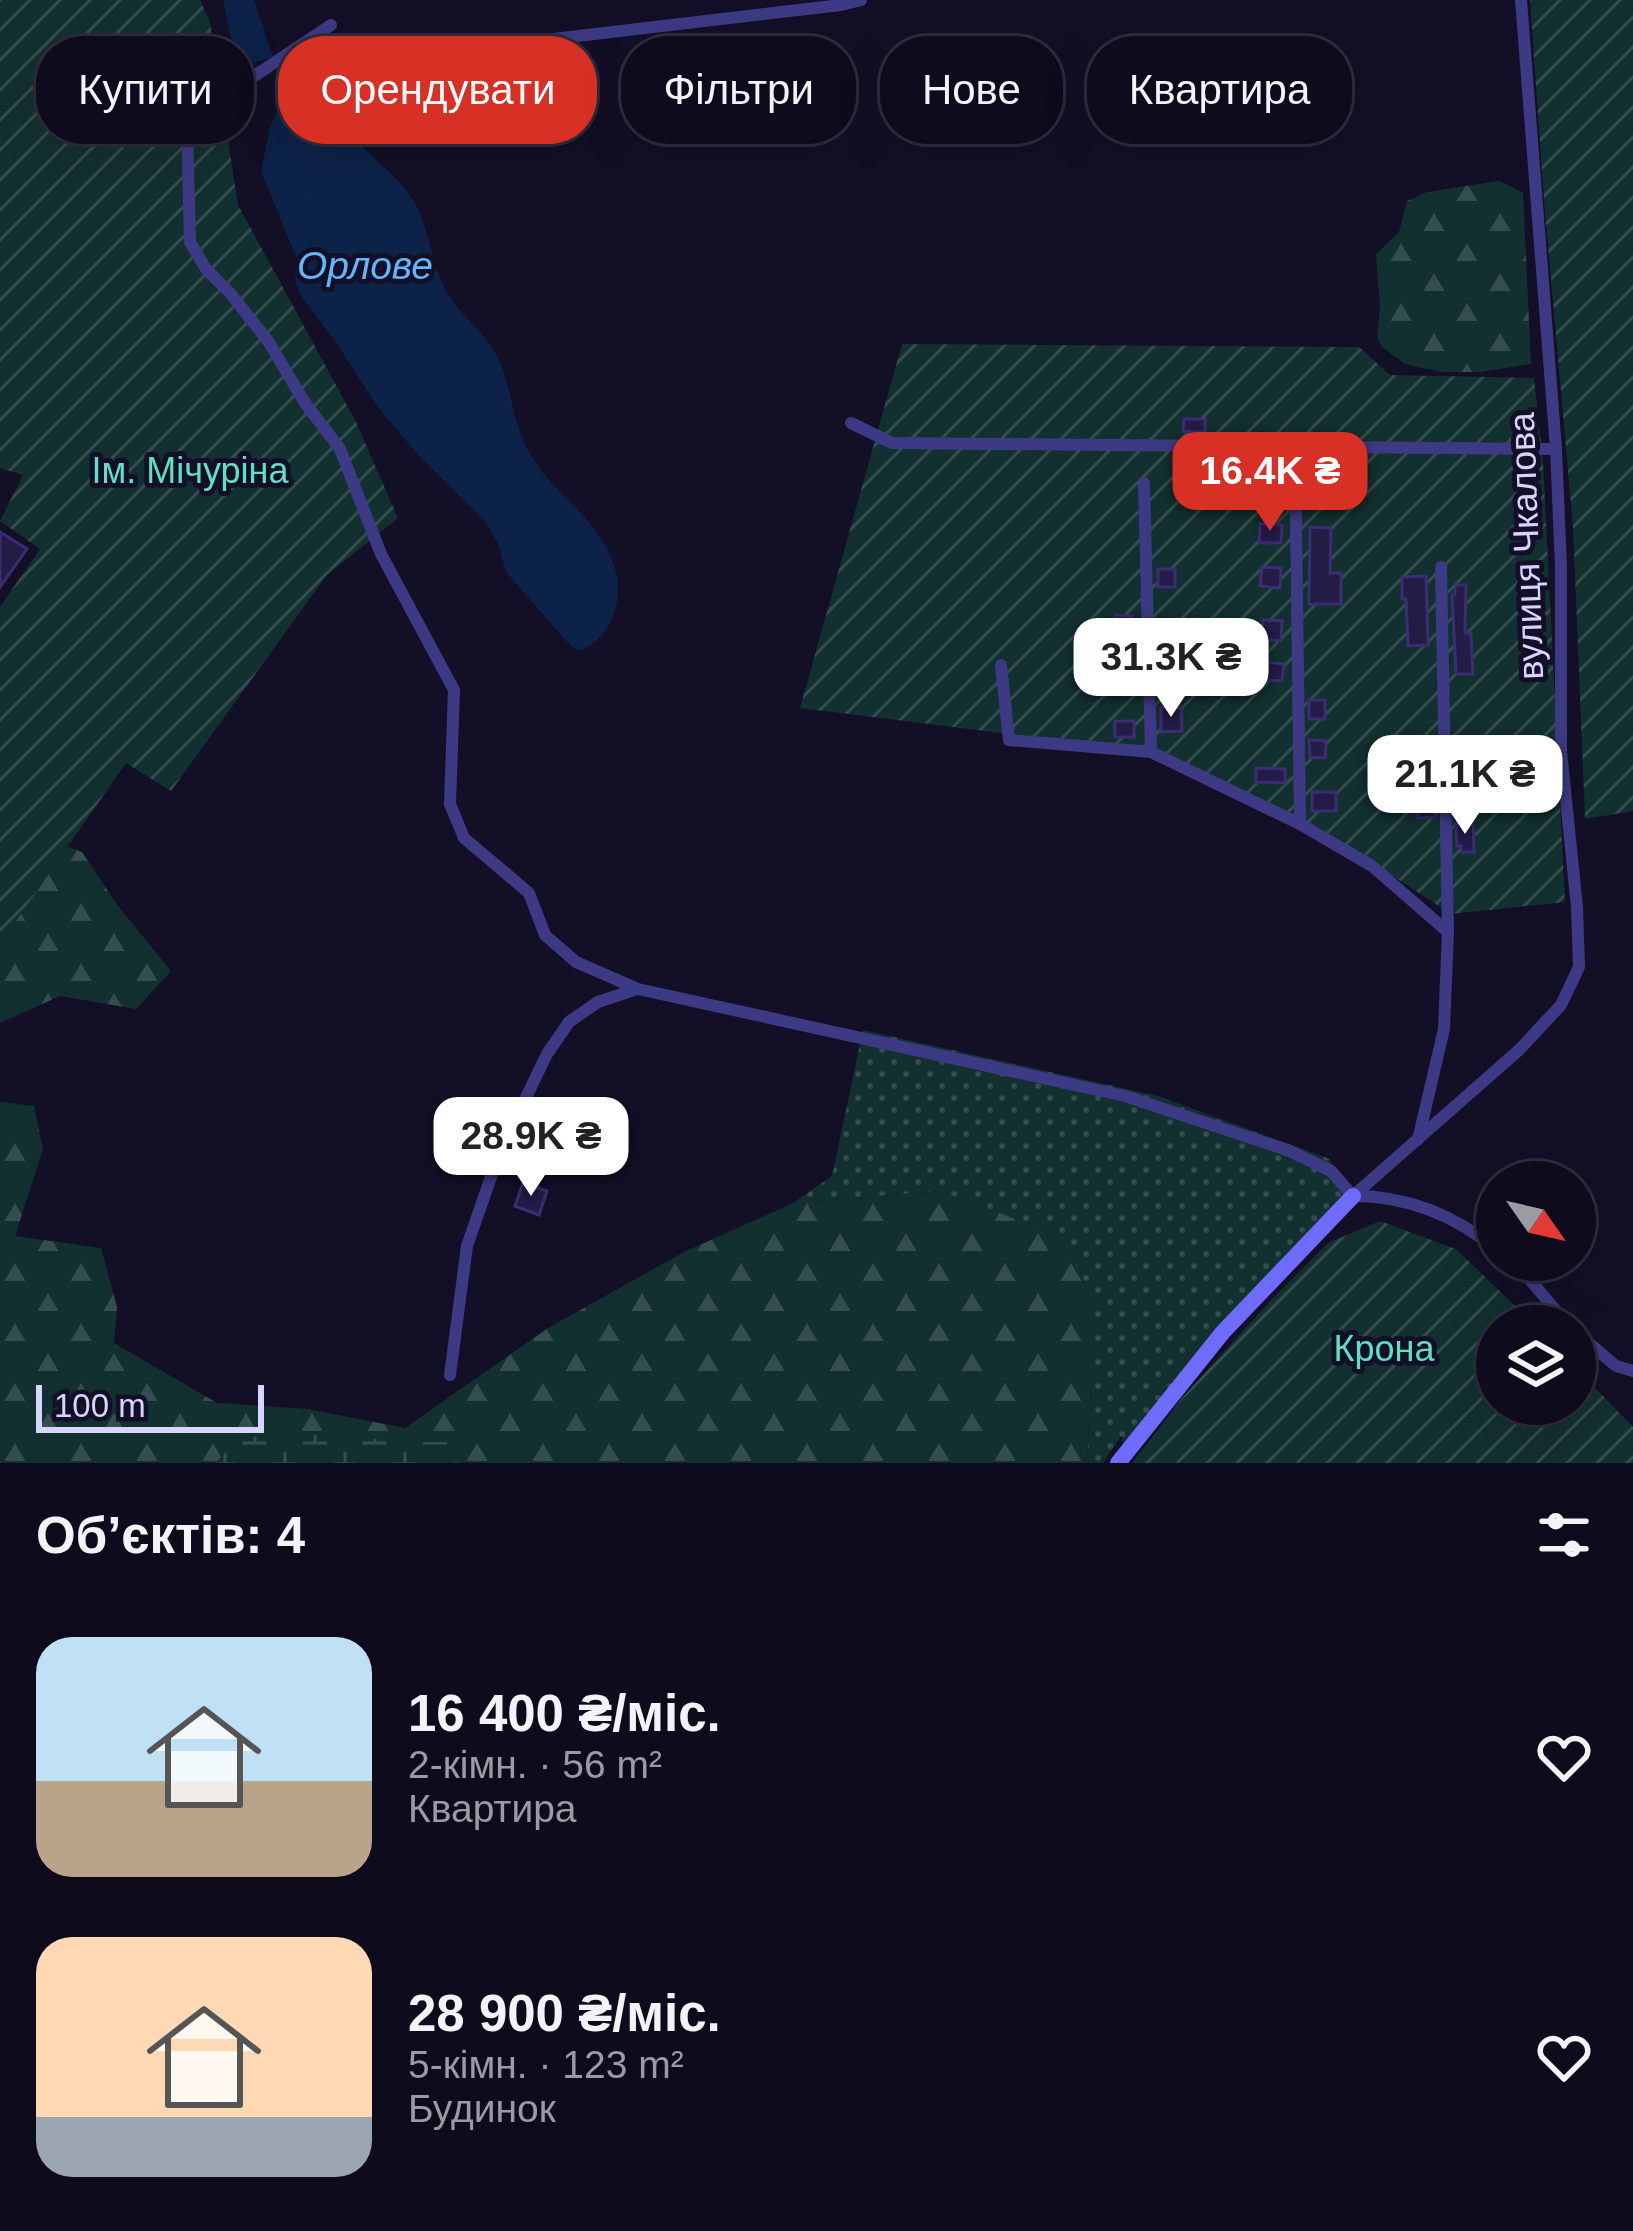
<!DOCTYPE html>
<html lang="uk">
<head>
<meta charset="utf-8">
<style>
	:root { --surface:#0e0b1c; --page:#171425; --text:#f1f3f6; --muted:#9b9ba3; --line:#2e2b3b; --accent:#d93025 }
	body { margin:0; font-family:Helvetica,sans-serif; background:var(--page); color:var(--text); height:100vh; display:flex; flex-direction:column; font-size:45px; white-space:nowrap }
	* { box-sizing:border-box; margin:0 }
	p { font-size:39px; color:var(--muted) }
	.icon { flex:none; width:66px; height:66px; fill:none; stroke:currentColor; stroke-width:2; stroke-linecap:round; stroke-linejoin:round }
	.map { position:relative; height:1463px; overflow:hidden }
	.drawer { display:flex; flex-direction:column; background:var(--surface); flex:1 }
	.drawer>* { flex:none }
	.hud { position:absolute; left:36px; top:36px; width:1563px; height:108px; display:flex; gap:24px }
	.needle { width:78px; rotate:124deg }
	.tools { position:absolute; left:1476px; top:1161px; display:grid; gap:24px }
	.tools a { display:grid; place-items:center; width:120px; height:120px; border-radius:50%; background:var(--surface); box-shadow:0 12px 48px #0002,0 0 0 3px var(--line); font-size:60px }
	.scale { position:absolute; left:36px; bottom:30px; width:228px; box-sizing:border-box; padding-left:12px; border:6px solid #d9d4ff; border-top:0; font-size:33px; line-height:42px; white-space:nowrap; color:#d9d4ff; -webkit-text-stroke:9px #130f26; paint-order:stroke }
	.price { position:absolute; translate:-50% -102px; padding:0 27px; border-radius:24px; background:#fff; color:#222; font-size:39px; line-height:78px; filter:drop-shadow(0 3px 6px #0008) }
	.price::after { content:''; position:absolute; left:50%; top:72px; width:36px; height:27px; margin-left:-18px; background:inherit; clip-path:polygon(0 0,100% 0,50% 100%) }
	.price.active { background:var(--accent); color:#fff }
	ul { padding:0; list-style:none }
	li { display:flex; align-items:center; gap:36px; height:300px; padding:0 36px }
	li span { display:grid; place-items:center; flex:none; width:336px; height:240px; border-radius:36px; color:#555 }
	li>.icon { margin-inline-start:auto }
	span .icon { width:144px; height:144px; fill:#fffc; stroke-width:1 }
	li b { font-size:51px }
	h2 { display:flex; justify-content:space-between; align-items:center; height:144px; padding:0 36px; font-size:51px }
	.pill { padding:0 42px; border-radius:48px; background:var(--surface); box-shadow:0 12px 48px #0002,0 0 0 3px var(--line); font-size:42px; line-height:108px }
	.pill.active { background:var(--accent); color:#fff }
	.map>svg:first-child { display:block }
	.grass { fill:url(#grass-dots) }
	.forest { fill:url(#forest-firs) }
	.wetland { fill:url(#wetland-marsh) }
	.garden { fill:url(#garden-furrows) }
	.water { fill:#0c2248 }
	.building { fill:#241b47; stroke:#3b2d73; stroke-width:3 }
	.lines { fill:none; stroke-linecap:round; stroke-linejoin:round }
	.street { stroke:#3d3a85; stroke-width:12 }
	.secondary { stroke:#6f6bff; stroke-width:16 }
	.labels { text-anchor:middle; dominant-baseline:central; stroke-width:10; stroke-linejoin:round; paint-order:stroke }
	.park-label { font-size:36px; fill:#5fe0c0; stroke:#130f26 }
	.street-label { font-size:36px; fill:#d9d4ff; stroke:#130f26 }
	.water-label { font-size:39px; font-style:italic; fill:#62b6ff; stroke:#130f26 }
</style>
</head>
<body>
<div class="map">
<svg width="1633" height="1463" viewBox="0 0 1633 1463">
	<defs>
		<pattern id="grass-dots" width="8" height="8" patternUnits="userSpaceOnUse" patternTransform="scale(3)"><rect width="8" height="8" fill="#12302f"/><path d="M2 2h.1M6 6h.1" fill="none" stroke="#344d4e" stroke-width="1.8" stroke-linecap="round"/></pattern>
		<pattern id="forest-firs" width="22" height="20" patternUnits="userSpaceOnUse" patternTransform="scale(3)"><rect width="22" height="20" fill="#12302f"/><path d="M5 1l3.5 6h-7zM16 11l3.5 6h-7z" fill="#344d4e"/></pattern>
		<pattern id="wetland-marsh" width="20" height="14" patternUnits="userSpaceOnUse" patternTransform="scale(3)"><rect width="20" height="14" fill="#12302f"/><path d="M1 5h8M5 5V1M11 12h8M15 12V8" fill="none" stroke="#344d4e"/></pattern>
		<pattern id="garden-furrows" width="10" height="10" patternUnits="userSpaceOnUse" patternTransform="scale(3)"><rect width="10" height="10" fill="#12302f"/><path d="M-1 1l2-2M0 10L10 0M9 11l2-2" fill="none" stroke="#344d4e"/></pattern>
	</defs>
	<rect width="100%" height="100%" fill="#130f26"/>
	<path class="grass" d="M 863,1030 L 1158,1096 L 1330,1159 L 1344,1196 L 1125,1448 L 1121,1436 L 1103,1463 L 1083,1463 L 1087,1455 L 1095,1316 L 940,1191 L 793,1203 L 832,1176 Z"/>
	<g class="forest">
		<path d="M 1499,181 L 1523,193 L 1531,364 L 1480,372 L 1441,372 L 1405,364 L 1382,347 L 1377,338 L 1380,307 L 1376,254 L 1399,232 L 1407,201 L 1427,192 Z"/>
		<path d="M 5,824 L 82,852 L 118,906 L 171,971 L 136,1009 L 60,996 L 0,1023 L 0,832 Z"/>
		<path d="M 0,1102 L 34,1106 L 43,1149 L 15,1236 L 101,1248 L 117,1307 L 114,1343 L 217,1403 L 308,1409 L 405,1428 L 548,1328 L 684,1252 L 793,1203 L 940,1191 L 1066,1238 L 1095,1316 L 1087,1455 L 1083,1463 L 0,1463 Z"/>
	</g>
	<path class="wetland" d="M 303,1434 L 420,1442 L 463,1442 L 459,1463 L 216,1463 L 238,1438 Z"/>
	<g class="garden">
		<path d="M 0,0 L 200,0 L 210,22 L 238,205 L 355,420 L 398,518 L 327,575 L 171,791 L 126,763 L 0,944 L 0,607 L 40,549 L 0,521 L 23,475 L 0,468 Z"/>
		<path d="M 1530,0 L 1633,0 L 1633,811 L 1585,819 L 1573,527 L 1544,200 Z"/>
		<path d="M 902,344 L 1359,347 L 1390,375 L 1534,378 L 1543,461 L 1565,902 L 1451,914 L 1321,829 L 1156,748 L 1001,733 L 800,708 Z"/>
		<path d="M 1380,1221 L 1456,1249 L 1536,1326 L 1497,1326 L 1497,1404 L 1575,1404 L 1575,1367 L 1633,1427 L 1633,1463 L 1132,1463 L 1182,1398 L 1272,1299 L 1328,1243 Z"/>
	</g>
	<g class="water">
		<path d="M 223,0 L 254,0 L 273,57 L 237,68 Z"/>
		<path d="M 299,97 C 311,102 330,111 340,118 C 349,125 355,138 363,147 C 381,167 405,181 417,207 C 430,234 432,266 447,293 C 461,316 486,333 498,357 C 512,387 512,423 529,452 C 555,499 605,519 617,577 C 623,605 607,643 578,651 L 567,642 L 506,572 L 498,544 L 484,520 L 419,456 L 377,406 L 335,341 L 300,294 L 295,280 L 296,257 L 261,171 L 270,128 L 276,114 L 286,102 Z"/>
	</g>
	<g class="building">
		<path d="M 1184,419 L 1205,419 L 1205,432 L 1183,431 Z"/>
		<path d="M 1260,524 L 1282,525 L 1281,543 L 1259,543 Z"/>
		<path d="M 1310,527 L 1331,528 L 1330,573 L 1341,573 L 1341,604 L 1309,604 Z"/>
		<path d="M 0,532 L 27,549 L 0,587 Z"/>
		<path d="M 1262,567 L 1281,568 L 1280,588 L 1260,586 Z"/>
		<rect x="1158" y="569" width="17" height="18"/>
		<path d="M 1426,576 L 1428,645 L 1408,646 L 1406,599 L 1402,599 L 1402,577 Z"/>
		<path d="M 1455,585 L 1466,585 L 1465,633 L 1471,633 L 1473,674 L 1456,674 L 1452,595 L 1455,595 Z"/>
		<path d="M 1115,615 L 1132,616 L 1131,634 L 1114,633 Z"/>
		<path d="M 1263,620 L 1282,621 L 1281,641 L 1262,639 Z"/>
		<path d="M 1265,662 L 1284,664 L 1282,681 L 1263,680 Z"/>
		<path d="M 1179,664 L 1179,681 L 1162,681 L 1161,665 Z"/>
		<path d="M 1116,665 L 1133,665 L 1134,689 L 1116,689 Z"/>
		<rect x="1309" y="700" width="16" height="19"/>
		<path d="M 1161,708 L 1181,708 L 1182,731 L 1161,732 Z"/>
		<rect x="1115" y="721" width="19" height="16"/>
		<path d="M 1309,740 L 1326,741 L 1325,758 L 1310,757 Z"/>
		<rect x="1414" y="742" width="17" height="16"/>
		<path d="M 1256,768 L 1285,769 L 1285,783 L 1256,782 Z"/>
		<path d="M 1418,787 L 1435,787 L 1435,817 L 1418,818 Z"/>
		<rect x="1312" y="792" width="24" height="19"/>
		<path d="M 1473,823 L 1474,852 L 1461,852 L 1461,846 L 1457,846 L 1456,824 Z"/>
		<path d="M 444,1112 L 474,1116 L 471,1137 L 441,1133 Z"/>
		<path d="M 523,1183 L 547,1191 L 539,1215 L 515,1206 Z"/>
	</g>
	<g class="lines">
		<g class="street">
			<path d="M 331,25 L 247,81 L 181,93 L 187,125 L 190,242 L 206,269 L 230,293 L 268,341 L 305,403 L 340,449 L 381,554 L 454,690 L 450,804 L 464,838 L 529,893 L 545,935 L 576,962 L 638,989 L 1125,1096 L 1290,1151 L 1331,1171 L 1353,1196"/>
			<path d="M 476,48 L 841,5 L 861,0"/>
			<path d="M 851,423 L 892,443 L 1556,449"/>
			<path d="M 1295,446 L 1300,824 L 1372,866 L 1448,932 L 1444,1029 L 1418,1140"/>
			<path d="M 1144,483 L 1151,752 L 1300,824"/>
			<path d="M 1441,567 L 1448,932"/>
			<path d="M 1001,665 L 1009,740 L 1151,752"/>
			<path d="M 1353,1196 L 1519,1050 L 1561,1005 L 1579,967 L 1577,907 L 1561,751 L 1561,567 L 1556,449 L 1521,0"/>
			<path d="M 1354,1196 C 1407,1196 1456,1216 1497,1250"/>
			<path d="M 1509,1260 L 1526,1275 L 1569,1326"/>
			<path d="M 1575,1331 L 1616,1366 L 1633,1371"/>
			<path d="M 450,1375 L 467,1246 L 500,1151 L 547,1054 L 569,1022 L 598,1002 L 637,989"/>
		</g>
		<path class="secondary" d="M 1118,1463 L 1223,1332 L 1353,1196"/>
	</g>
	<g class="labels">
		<g class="park-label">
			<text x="190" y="470">Ім. Мічуріна</text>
			<text x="1384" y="1348">Крона</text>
		</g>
		<g class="street-label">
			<text transform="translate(1526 546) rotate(-92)">вулиця Чкалова</text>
		</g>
		<g class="water-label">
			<text x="365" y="265">Орлове</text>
		</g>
	</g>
</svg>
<div class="tools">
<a><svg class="needle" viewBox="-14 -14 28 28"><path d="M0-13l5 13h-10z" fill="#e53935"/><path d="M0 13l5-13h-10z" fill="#9b9ba3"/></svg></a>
<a><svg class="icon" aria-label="layers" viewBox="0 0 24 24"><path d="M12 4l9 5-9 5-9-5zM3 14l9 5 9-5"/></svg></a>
</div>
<div class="scale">100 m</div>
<b class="price active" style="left:1270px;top:534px">16.4K ₴</b>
<b class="price" style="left:1171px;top:720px">31.3K ₴</b>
<b class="price" style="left:1465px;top:837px">21.1K ₴</b>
<b class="price" style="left:531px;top:1199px">28.9K ₴</b>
<div class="hud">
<a class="pill">Купити</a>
<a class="pill active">Орендувати</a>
<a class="pill">Фільтри</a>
<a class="pill">Нове</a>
<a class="pill">Квартира</a>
</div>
</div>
<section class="drawer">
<h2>Об’єктів: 4<svg class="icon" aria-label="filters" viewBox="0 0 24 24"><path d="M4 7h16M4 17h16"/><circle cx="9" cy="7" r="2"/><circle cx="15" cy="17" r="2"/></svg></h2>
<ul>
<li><span style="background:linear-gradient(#bfe0f5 60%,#b9a48a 0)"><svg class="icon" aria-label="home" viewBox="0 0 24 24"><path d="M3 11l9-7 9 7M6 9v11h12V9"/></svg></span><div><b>16 400 ₴/міс.</b><p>2-кімн. · 56 m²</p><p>Квартира</p></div><svg class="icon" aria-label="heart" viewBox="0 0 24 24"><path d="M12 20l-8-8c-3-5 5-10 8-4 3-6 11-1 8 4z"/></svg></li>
<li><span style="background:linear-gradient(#ffd9b3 75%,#9aa5b1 0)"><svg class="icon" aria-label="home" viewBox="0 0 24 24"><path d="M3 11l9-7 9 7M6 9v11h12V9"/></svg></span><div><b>28 900 ₴/міс.</b><p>5-кімн. · 123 m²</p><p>Будинок</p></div><svg class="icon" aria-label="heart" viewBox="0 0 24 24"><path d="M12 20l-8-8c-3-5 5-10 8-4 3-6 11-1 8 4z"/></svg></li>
</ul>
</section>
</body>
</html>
